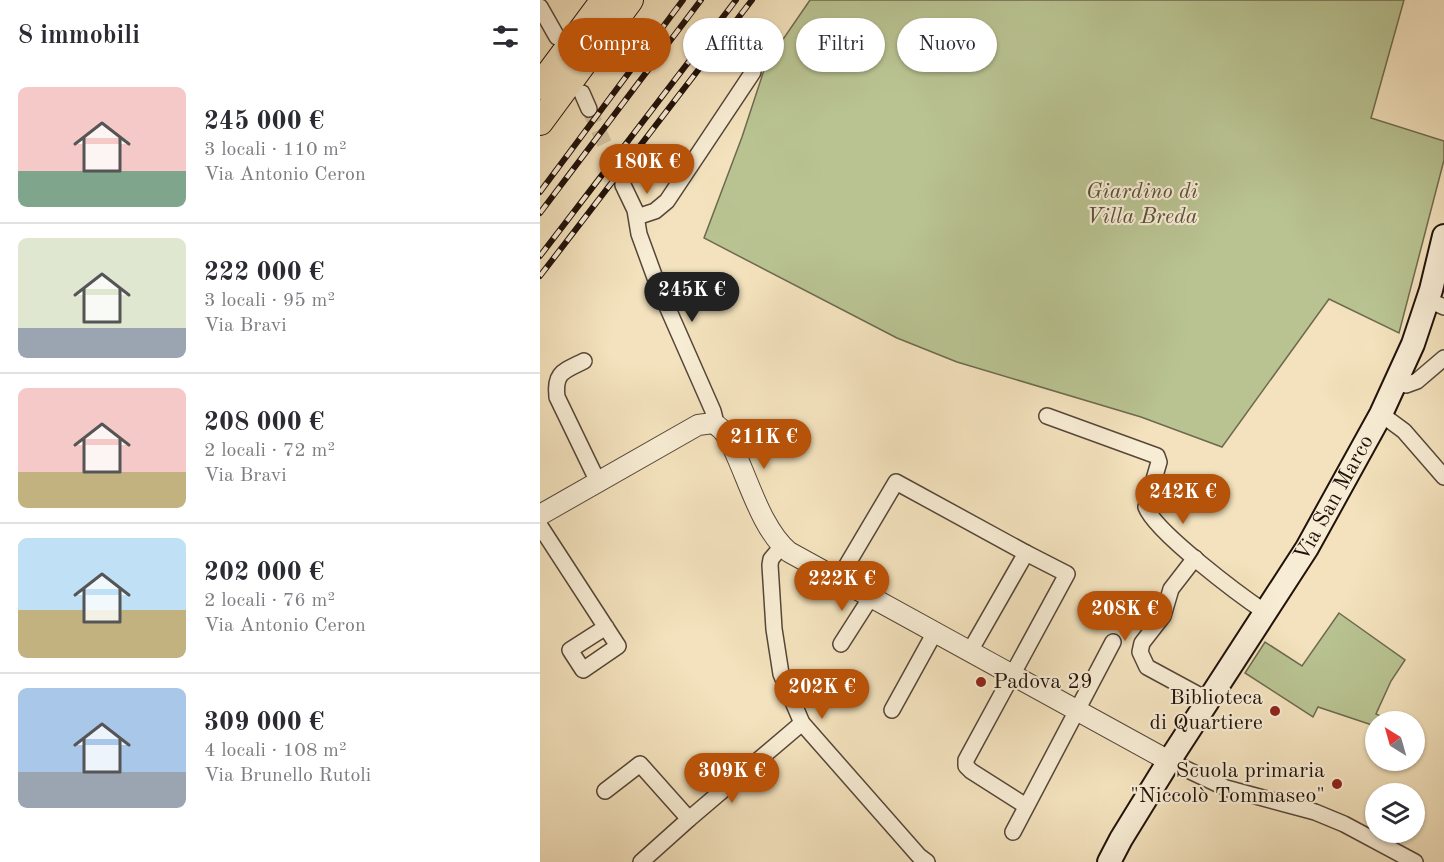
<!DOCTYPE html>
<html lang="it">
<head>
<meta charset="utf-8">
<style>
	:root { --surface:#fff; --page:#f2f2f3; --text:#2b2b33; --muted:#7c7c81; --line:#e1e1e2; --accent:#b45309 }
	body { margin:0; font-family:"Old Standard TT",serif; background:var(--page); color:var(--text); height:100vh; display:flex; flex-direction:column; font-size:22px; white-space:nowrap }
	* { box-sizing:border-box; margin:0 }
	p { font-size:20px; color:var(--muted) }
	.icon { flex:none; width:33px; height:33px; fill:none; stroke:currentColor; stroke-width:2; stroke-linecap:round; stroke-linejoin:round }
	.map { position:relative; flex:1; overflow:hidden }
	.details { display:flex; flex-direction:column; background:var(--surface); width:540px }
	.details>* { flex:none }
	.guide { position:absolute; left:18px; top:18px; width:570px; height:54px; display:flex; gap:12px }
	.needle { width:39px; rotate:323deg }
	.buttons { position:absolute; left:825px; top:711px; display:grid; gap:12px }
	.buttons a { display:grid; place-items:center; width:60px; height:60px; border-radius:50%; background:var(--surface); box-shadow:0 2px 4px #0004; font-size:30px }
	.price { position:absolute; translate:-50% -51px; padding:0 14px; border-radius:21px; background:var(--accent); color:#fff; font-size:20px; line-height:39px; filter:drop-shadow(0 2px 3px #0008) }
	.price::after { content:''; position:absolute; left:50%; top:36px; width:18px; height:14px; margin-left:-9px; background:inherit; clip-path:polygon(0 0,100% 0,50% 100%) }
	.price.on { background:#222; color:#fff }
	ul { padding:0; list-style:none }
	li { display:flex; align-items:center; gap:18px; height:150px; padding:0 18px }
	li+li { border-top:2px solid var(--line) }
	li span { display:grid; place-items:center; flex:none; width:168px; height:120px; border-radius:9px; color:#555 }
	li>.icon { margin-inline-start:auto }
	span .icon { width:72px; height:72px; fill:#fffc; stroke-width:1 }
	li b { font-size:26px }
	h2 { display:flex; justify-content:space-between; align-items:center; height:72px; padding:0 18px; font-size:26px }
	.tag { padding:0 21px; border-radius:27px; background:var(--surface); box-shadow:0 2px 4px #0004; font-size:21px; line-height:54px }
	.tag.on { background:var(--accent); color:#fff }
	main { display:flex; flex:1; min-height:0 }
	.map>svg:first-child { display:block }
	.green { fill:#b9c392; stroke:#6e6a4f; stroke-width:1.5 }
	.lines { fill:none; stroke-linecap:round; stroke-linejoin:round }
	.minor-tunnel { stroke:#d4c3a2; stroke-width:15; stroke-dasharray:15 8; stroke-linecap:butt }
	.minor-casing { stroke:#564638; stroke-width:18 }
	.tertiary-casing { stroke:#564638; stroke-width:22 }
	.secondary-casing { stroke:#22120c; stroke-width:26 }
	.trunk-casing { stroke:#22120c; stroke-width:28 }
	.minor { stroke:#f7ecd4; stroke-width:15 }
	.tertiary { stroke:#f7ecd4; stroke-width:20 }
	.secondary { stroke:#f7ecd4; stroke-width:22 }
	.trunk { stroke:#f3e2bd; stroke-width:26 }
	.rail-casing { stroke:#22120c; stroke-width:6 }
	.rail { stroke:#f7ecd4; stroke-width:4; stroke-dasharray:11; stroke-linecap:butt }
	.poi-dot { fill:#8f2418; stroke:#f7ecd4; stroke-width:2 }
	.labels { text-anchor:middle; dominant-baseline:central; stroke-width:4.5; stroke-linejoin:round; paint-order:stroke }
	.park-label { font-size:22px; font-style:italic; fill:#57503b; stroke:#f7ecd4 }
	.street-label { font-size:22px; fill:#22120c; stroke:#f7ecd4 }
	.poi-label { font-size:22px; fill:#22120c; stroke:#f7ecd4; text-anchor:end }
</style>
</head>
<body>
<main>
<section class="details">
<h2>8 immobili<svg class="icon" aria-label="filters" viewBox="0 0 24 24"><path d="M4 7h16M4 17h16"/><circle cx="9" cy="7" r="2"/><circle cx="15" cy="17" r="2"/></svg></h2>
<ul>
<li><span style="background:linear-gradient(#f6c9c9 70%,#7fa58c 0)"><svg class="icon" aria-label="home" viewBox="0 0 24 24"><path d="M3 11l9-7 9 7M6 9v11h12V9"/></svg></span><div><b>245 000 €</b><p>3 locali · 110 m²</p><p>Via Antonio Ceron</p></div></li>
<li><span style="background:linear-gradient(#dfe7d0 75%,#9aa5b1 0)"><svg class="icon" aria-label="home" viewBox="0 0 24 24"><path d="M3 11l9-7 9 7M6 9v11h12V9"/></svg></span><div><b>222 000 €</b><p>3 locali · 95 m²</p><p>Via Bravi</p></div></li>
<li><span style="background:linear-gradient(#f6c9c9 70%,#c2b280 0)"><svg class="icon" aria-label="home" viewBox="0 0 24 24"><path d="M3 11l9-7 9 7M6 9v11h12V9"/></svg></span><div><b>208 000 €</b><p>2 locali · 72 m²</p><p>Via Bravi</p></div></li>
<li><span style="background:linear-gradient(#bfe0f5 60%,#c2b280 0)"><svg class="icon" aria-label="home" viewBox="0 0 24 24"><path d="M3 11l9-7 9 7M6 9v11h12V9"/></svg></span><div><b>202 000 €</b><p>2 locali · 76 m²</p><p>Via Antonio Ceron</p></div></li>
<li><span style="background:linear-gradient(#a9c7e8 70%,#9aa5b1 0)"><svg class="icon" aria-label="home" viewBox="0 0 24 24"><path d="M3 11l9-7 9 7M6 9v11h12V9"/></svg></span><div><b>309 000 €</b><p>4 locali · 108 m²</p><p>Via Brunello Rutoli</p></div></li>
</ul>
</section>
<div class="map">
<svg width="904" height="862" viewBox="0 0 904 862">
	<rect width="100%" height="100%" fill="#f3e2bd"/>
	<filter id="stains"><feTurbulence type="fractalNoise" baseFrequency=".00333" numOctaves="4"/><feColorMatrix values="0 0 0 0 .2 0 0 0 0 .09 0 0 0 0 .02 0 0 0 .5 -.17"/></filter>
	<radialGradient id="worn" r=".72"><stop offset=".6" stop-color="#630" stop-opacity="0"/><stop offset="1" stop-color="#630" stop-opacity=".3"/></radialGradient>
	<g class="green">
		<path d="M 270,0 L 864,0 L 831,118 L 904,141 L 904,160 L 859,333 L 789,299 L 682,447 L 601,417 L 417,362 L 357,338 L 164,238 L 202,137 L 226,64 Z"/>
		<path d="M 799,613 L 865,660 L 851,681 L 836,714 L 847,719 L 846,721 L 836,722 L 835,726 L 778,707 L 773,717 L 705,673 L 725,642 L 762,666 Z"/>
	</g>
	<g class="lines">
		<path class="minor-tunnel" d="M 49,109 L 83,185"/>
		<defs>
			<g id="minor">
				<path d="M 0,7 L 17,37"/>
				<path d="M 42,93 L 49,109"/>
				<path d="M 83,185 L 95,210 L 99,234 L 118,286 L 173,411 L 175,419 L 173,423"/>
				<path d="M 97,217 L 115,211 L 127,201 L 213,72"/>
				<path d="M 888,300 L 904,307"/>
				<path d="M 44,361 C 24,371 14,372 17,397 L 58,482"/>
				<path d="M 857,381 L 866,385 L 877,381 L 904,358"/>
				<path d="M 841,414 L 864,431 L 904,477"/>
				<path d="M 507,416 L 617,456 L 619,462 L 606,507 C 615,532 701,596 725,612"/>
				<path d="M 0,526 L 78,646 L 43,670 L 30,650 L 66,627"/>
				<path d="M 242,546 L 231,559 L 230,565 L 234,629 L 241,674 L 262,723 L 379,856 L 387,862"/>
				<path d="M 655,558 L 631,589 L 623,616 L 602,643 L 600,652 L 607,667 L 668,700"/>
				<path d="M 298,580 L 356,482 L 486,553 L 430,651"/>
				<path d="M 301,644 L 331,597"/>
				<path d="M 352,710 L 395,632"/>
				<path d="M 629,761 L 686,788 L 775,812 L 804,824 L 875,862"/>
				<path d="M 65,791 L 100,764 L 149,819"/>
				<path d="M 486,806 L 431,771 L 426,766 L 426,760 L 527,574 L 486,553"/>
				<path d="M 473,832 L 573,642"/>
				<path d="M 101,862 L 149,819 L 262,723"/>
			</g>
			<path id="tertiary" d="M 0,515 L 158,425 L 173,423 C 187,431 191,443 197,457 C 210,486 224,532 249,552 L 629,761"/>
			<g id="secondary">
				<path id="s1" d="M 569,862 L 581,839 L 629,761 L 767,548 L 841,414 L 873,344 L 891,290 L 904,236"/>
			</g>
			<g id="trunk">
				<path d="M 0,86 L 64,0"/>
				<path d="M 0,122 L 90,0"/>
			</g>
		</defs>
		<use href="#minor" class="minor-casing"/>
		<use href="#tertiary" class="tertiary-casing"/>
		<use href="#secondary" class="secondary-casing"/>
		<use href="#trunk" class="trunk-casing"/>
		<use href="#minor" class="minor"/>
		<use href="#tertiary" class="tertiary"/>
		<use href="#secondary" class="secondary"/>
		<use href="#trunk" class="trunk"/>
		<defs>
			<g id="rail">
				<path d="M 0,192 L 143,0"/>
				<path d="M 0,213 L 161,0"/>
				<path d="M 0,256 L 196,0"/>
				<path d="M 0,276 L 212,0"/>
			</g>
		</defs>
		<use href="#rail" class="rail-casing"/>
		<use href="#rail" class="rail"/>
	</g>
	<g class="poi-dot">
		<circle cx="441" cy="682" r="6"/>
		<circle cx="735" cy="711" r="6"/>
		<circle cx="797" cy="784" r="6"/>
	</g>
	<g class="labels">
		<g class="park-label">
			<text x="602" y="192">Giardino di<tspan x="602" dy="25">Villa Breda</tspan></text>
		</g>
		<g class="street-label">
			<text stroke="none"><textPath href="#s1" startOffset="428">Via San Marco</textPath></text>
		</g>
		<g class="poi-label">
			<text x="453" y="682" text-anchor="start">Padova 29</text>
			<text x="723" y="698">Biblioteca<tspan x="723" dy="25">di Quartiere</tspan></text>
			<text x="785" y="771">Scuola primaria<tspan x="785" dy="25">"Niccolò Tommaseo"</tspan></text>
		</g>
	</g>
	<rect width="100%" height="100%" filter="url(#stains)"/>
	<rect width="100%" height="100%" fill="url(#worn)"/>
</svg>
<div class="buttons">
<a><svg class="needle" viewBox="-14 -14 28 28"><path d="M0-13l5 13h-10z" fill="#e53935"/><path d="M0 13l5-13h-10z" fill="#7c7c81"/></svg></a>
<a><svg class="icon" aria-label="layers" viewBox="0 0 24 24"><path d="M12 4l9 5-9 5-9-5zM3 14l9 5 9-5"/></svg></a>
</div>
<b class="price" style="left:107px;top:195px">180K €</b>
<b class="price on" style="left:152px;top:323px">245K €</b>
<b class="price" style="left:224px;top:470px">211K €</b>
<b class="price" style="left:643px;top:525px">242K €</b>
<b class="price" style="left:302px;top:612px">222K €</b>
<b class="price" style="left:585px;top:642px">208K €</b>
<b class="price" style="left:282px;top:720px">202K €</b>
<b class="price" style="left:192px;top:804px">309K €</b>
<div class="guide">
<a class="tag on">Compra</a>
<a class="tag">Affitta</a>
<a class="tag">Filtri</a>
<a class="tag">Nuovo</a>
</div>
</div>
</main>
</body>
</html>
